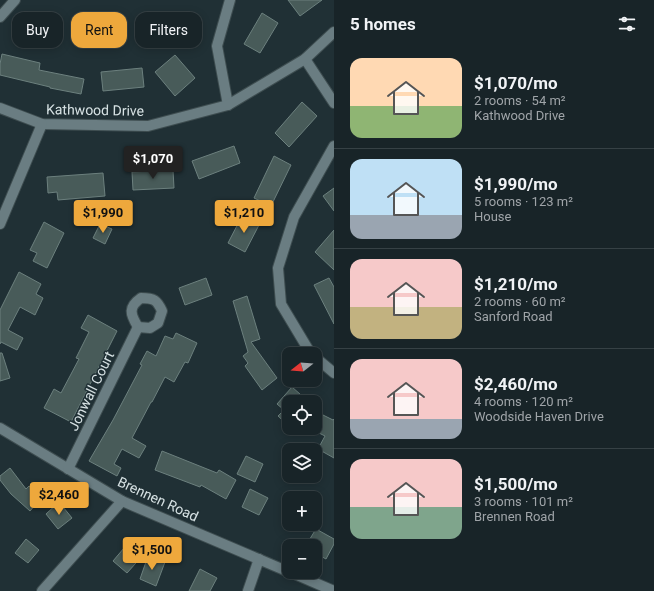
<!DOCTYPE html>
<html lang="en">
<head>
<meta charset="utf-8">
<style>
	:root { --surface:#182428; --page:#253034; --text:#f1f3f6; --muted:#9fa4a8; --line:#364145; --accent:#eea83c }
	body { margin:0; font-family:Roboto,sans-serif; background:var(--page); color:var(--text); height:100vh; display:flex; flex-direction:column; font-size:15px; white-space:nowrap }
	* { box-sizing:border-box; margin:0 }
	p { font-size:13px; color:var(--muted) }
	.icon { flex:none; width:22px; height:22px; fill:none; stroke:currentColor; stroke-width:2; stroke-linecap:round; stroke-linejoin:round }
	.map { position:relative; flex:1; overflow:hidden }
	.sheet { display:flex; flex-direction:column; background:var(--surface); width:320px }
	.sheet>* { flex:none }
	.banner { position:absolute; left:12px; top:12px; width:262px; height:36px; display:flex; gap:8px }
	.needle { width:26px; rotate:253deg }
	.tools { position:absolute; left:282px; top:347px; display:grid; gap:8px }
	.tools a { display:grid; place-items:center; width:40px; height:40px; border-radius:8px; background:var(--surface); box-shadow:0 2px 10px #0003,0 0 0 1px var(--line); font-size:20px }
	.price { position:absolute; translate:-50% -34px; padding:0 9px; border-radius:4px; background:var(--accent); color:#111; font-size:13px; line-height:26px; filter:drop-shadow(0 1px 2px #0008) }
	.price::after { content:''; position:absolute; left:50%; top:24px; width:12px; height:9px; margin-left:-6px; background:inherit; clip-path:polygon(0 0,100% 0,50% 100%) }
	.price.current { background:#222; color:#fff }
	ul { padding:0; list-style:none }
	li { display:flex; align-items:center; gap:12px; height:100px; padding:0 16px }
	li+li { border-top:1px solid var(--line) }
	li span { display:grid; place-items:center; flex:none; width:112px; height:80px; border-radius:12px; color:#555 }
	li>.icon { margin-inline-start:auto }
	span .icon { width:48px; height:48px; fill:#fffc; stroke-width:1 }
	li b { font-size:17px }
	h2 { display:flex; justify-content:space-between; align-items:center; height:48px; padding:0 16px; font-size:17px }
	.pill { padding:0 14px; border-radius:12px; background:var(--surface); box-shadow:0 2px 10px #0003,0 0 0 1px var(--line); font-size:14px; line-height:36px }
	.pill.current { background:var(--accent); color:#111 }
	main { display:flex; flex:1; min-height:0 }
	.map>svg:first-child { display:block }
	.building { fill:#485b59; stroke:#6c807e }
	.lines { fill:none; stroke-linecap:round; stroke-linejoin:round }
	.minor-casing { stroke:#3e4d50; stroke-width:12 }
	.minor { stroke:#6a7d82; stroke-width:10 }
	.labels { text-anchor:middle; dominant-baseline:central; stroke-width:3; stroke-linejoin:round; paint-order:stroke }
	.street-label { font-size:14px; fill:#d7e2e4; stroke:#203035 }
</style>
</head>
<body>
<main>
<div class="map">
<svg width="334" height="591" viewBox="0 0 334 591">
	<rect width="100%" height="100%" fill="#203035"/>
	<g class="building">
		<path d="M 288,0 L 322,0 L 300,16 Z"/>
		<path d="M 262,13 L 278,23 L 260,53 L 244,44 Z"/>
		<path d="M 2,54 L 40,63 L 39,70 L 84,79 L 81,94 L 50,88 L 50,87 L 0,75 L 0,64 Z"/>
		<path d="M 175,55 L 195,78 L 175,96 L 155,72 Z"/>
		<path d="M 142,68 L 144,87 L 103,91 L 101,72 Z"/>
		<path d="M 302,102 L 317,116 L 289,147 L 275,133 Z"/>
		<path d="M 234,146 L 240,163 L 199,179 L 192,161 Z"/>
		<path d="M 274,156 L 291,165 L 271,206 L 254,198 Z"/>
		<path d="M 173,170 L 174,188 L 133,190 L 132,172 Z"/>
		<path d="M 103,173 L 105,196 L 58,200 L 57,192 L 48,193 L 47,177 Z"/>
		<path d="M 334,188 L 334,211 L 323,196 Z"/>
		<path d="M 242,216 L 259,225 L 245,252 L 228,243 Z"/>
		<path d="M 44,222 L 64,233 L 47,268 L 33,261 L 37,253 L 30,250 Z"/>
		<path d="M 100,224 L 112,229 L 105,244 L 93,238 Z"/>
		<path d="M 334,230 L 334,270 L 315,252 Z"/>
		<path d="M 19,272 L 41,284 L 36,294 L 43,298 L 35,315 L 20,307 L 8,330 L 23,338 L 17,350 L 1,342 L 0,344 L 0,310 Z"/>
		<path d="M 206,278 L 212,295 L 185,305 L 179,288 Z"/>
		<path d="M 329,278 L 334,287 L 334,324 L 314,285 Z"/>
		<path d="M 247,296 L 260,339 L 251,342 L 277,378 L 262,390 L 245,366 L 248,363 L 243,356 L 248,352 L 233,301 Z"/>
		<path d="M 88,315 L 117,331 L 71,422 L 44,408 L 54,389 L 61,393 L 79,359 L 76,358 L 89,332 L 81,328 Z"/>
		<path d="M 176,333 L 197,343 L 188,363 L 185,362 L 174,382 L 165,377 L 152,402 L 151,402 L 132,438 L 146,446 L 139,458 L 122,449 L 114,464 L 121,468 L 117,476 L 89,461 L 113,420 L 142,365 L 140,364 L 147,351 L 156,356 L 165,336 L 173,339 Z"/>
		<path d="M 0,353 L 2,353 L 10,378 L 0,381 Z"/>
		<path d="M 292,387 L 309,402 L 289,402 L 289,426 L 278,416 L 284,410 L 277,404 Z"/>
		<path d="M 315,408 L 323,415 L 333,420 L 334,419 L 334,458 L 318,449 L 325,436 L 313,430 L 315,428 Z"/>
		<path d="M 162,451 L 217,473 L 219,470 L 236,480 L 226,499 L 201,485 L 200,487 L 155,470 Z"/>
		<path d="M 246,456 L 263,464 L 255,482 L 237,474 Z"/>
		<path d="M 10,468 L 26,489 L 29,486 L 42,497 L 30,511 L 11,494 L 0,480 L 0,476 Z"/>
		<path d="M 250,489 L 268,498 L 259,515 L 242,507 Z"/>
		<path d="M 59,502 L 72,518 L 58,529 L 46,514 Z"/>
		<path d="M 316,529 L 334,539 L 334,544 L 326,559 L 315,553 L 315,546 L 308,542 Z"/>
		<path d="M 26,539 L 39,550 L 28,563 L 15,553 Z"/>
		<path d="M 130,541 L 144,554 L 127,573 L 113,561 Z"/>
		<path d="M 148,556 L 165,562 L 156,586 L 140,579 Z"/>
		<path d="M 200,569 L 217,578 L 210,591 L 189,591 Z"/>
	</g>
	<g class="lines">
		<defs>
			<g id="minor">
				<path d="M 0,17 L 15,0"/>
				<path d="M 305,59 L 334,103"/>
				<path d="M 228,105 L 217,46 L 230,0"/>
				<path d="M 0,108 L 42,124 L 148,126 L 228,105 L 305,59 L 334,32"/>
				<path d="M 0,224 L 42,124"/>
				<path d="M 141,298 C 154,298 157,300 162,311 L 158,323 L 150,328 L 138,327 C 130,314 128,307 141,298 Z"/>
				<path d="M 311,354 L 281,304 L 278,268 L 294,217 L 334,146"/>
				<path d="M 315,357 L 334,373"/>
				<path d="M 0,428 L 122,501 L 289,572"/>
				<path d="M 68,469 L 138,327"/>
				<path d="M 290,572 L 334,591"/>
				<path d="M 42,591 L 122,501"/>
				<path d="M 248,591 L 259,559"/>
			</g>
		</defs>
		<use href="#minor" class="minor-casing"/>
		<use href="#minor" class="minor"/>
	</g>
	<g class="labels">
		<g class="street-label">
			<text transform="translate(95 110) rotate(1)">Kathwood Drive</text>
			<text transform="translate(91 391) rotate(-64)">Jonwall Court</text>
			<text transform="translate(158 499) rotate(25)">Brennen Road</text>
		</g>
	</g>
</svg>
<div class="tools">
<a><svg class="needle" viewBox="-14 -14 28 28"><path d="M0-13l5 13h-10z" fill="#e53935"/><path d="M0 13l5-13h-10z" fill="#9fa4a8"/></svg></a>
<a><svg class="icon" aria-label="locate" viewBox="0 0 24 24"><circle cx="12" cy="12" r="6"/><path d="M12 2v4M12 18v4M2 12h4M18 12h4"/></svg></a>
<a><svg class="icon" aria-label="layers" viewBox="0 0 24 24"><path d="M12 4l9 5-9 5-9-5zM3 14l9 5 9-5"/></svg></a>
<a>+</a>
<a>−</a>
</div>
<b class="price current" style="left:153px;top:180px">$1,070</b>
<b class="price" style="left:103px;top:234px">$1,990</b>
<b class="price" style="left:244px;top:234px">$1,210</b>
<b class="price" style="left:59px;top:516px">$2,460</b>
<b class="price" style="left:152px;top:571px">$1,500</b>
<div class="banner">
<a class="pill">Buy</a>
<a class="pill current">Rent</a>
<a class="pill">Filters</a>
</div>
</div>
<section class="sheet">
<h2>5 homes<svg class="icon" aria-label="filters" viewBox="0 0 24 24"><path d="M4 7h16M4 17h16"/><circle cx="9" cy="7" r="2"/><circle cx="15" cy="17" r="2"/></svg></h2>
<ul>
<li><span style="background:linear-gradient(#ffd9b3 60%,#8fb573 0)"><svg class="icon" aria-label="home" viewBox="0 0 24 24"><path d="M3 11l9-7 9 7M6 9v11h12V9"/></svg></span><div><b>$1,070/mo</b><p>2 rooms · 54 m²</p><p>Kathwood Drive</p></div></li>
<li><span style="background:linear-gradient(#bfe0f5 70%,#9aa5b1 0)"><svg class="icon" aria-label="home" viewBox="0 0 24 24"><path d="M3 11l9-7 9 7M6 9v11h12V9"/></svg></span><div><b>$1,990/mo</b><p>5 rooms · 123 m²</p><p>House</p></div></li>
<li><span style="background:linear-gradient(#f6c9c9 60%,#c2b280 0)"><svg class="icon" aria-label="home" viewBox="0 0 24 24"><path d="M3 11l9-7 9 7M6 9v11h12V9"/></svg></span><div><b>$1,210/mo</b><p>2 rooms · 60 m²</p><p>Sanford Road</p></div></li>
<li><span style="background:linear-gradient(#f6c9c9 75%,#9aa5b1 0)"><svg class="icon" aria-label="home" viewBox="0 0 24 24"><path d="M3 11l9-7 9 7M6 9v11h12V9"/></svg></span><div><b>$2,460/mo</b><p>4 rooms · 120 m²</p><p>Woodside Haven Drive</p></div></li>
<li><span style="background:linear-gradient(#f6c9c9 60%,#7fa58c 0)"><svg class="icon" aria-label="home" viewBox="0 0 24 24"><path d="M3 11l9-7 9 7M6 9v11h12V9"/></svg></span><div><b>$1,500/mo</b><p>3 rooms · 101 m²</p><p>Brennen Road</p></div></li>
</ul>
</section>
</main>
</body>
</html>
